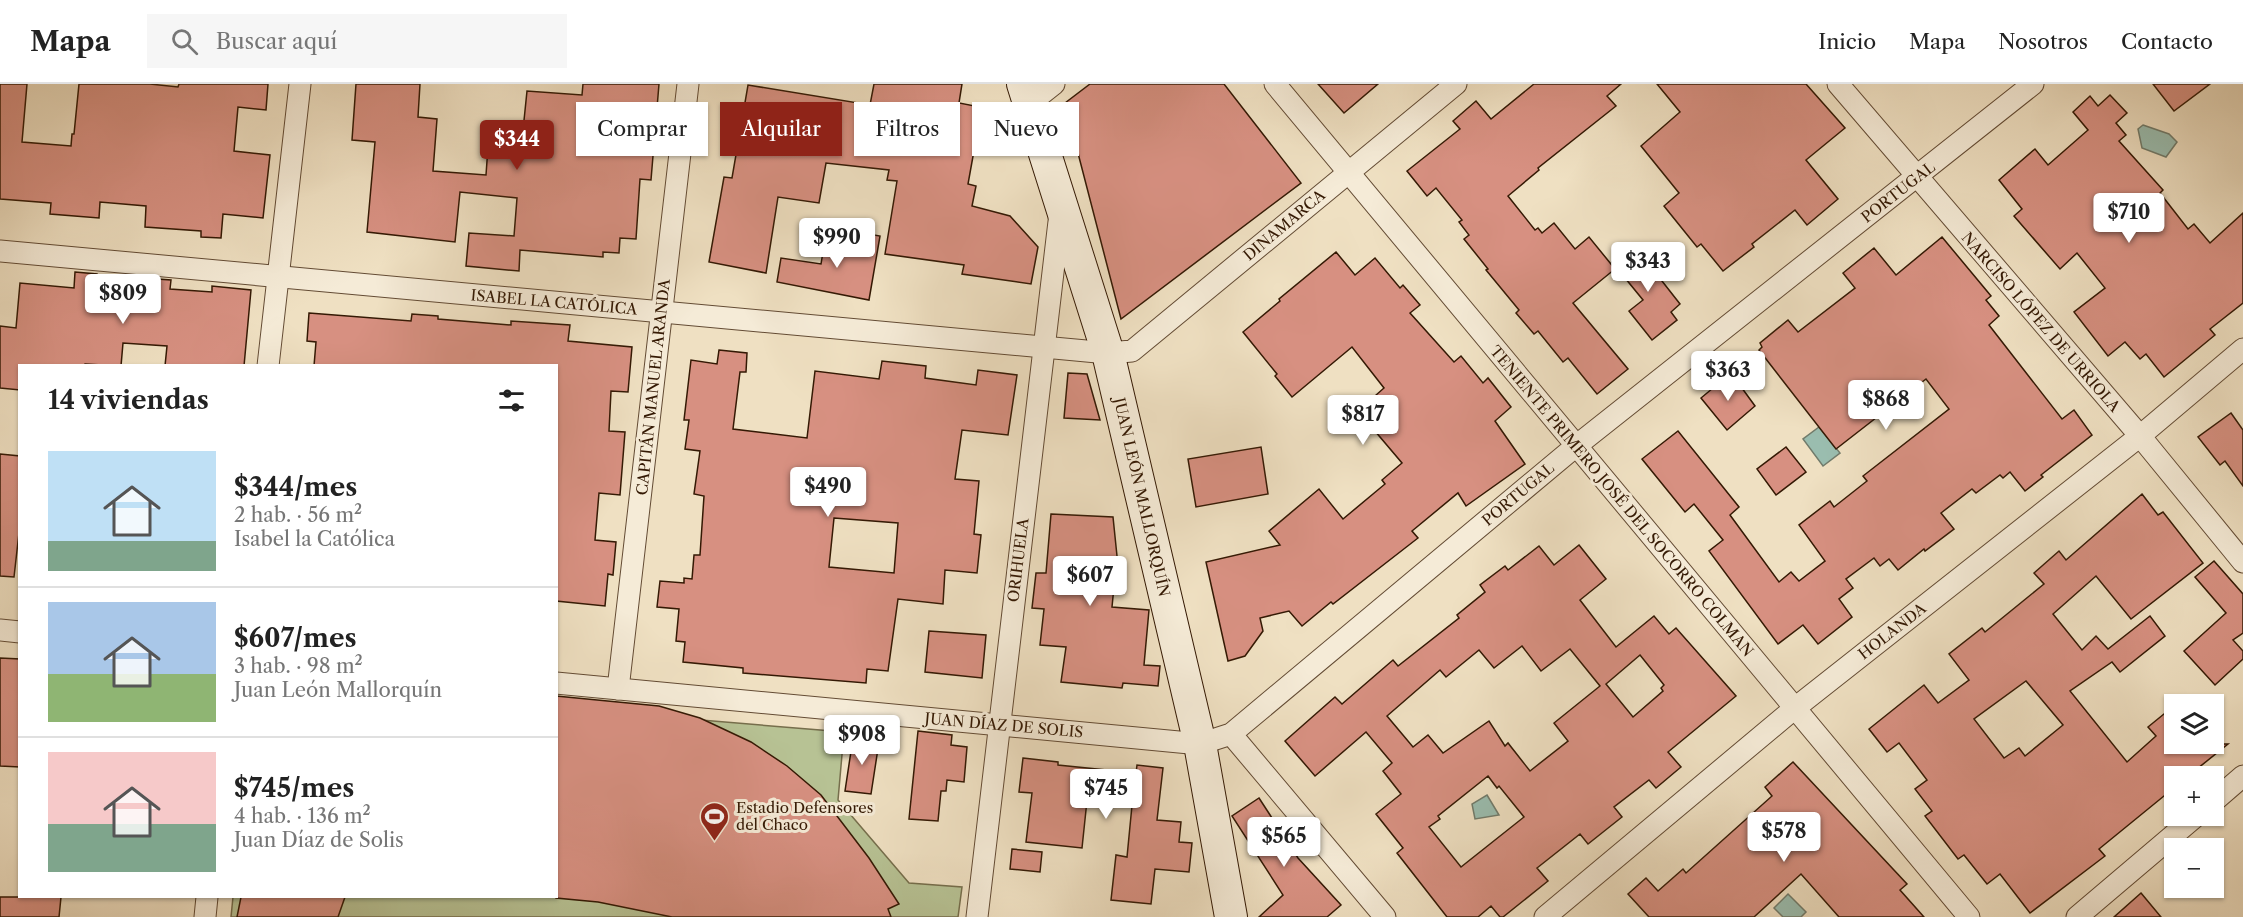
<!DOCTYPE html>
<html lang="es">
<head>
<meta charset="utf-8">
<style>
	:root { --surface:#fff; --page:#f6f6f6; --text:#222; --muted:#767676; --line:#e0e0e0; --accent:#8f2418 }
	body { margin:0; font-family:"Libre Caslon Text",serif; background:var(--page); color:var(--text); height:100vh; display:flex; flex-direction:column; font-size:22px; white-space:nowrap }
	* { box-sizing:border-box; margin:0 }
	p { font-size:20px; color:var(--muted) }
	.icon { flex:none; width:33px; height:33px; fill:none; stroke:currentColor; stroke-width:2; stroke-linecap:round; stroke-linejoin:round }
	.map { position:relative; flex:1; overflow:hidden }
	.details { position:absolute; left:18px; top:280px; width:540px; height:534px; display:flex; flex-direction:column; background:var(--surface); border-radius:0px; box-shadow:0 2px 4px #0004 }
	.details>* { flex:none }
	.banner { position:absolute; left:576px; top:18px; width:570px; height:54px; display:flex; gap:12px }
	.fabs { position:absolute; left:2164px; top:610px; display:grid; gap:12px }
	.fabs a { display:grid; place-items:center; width:60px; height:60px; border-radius:0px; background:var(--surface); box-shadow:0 2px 4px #0004; font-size:30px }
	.price { position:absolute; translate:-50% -51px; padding:0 14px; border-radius:6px; background:#fff; color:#222; font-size:20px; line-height:39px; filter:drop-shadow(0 2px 3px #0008) }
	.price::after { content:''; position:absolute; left:50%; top:36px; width:18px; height:14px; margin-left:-9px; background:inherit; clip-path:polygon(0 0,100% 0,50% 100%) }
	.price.active { background:var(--accent); color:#fff }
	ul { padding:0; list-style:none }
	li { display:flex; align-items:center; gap:18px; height:150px; padding:0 30px }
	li+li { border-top:2px solid var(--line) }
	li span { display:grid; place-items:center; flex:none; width:168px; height:120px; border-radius:0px; color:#555 }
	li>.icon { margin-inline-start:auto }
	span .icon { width:72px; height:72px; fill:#fffc; stroke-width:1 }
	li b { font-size:26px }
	h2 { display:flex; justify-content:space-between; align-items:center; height:72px; padding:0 30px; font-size:26px }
	.tag { padding:0 21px; border-radius:0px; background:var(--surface); box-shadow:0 2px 4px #0004; font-size:21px; line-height:54px }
	.tag.active { background:var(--accent); color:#fff }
	header { display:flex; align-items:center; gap:36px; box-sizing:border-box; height:84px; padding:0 30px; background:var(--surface); border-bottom:2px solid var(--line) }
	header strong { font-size:28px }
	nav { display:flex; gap:33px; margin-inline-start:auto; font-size:21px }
	.search { width:420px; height:54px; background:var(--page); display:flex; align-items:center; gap:15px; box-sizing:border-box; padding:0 21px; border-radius:0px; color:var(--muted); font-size:22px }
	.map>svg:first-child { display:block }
	.green { fill:#b7c294; stroke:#766e4c; stroke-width:1.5 }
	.water { fill:#9abdaf; stroke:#717b6b; stroke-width:1.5 }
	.building { fill:#d79081; stroke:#341904; stroke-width:1.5; fill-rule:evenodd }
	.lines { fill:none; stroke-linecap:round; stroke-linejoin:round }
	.street-casing { stroke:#634b34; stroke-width:23 }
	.secondary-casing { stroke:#341904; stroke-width:34 }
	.street { stroke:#f5ebd7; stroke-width:21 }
	.secondary { stroke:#f5ebd7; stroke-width:32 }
	.labels { text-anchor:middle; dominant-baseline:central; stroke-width:6; stroke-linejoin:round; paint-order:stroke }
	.street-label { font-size:15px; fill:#341904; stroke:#f5ebd7 }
	.poi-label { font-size:15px; fill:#341904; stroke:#f5ebd7; text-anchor:start }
</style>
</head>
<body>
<header>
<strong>Mapa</strong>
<div class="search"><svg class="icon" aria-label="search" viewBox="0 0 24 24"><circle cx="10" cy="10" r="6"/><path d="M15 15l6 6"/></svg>Buscar aquí</div>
<nav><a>Inicio</a><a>Mapa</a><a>Nosotros</a><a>Contacto</a></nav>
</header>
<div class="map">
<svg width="2243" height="833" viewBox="0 0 2243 833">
	<rect width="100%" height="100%" fill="#efe0c2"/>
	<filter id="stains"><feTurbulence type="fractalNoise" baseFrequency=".00333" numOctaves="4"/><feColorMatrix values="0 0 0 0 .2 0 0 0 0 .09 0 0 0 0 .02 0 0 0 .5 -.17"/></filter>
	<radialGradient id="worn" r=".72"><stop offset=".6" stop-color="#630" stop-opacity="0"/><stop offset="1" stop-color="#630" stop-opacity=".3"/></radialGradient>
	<path class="green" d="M 557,624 L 844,648 L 838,716 L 909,799 L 962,803 L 958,833 L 231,833 L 233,813 L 556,813 Z"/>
	<g class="water">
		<path d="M 2143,41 L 2169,50 L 2177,58 L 2166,73 L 2142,64 L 2138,45 Z"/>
		<path d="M 1819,343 L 1840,369 L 1823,382 L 1803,355 Z"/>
		<path d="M 1487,711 L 1499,731 L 1475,735 L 1472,720 Z"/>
		<path d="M 1788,810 L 1806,828 L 1801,833 L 1783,833 L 1774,824 Z"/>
	</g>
	<g class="building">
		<path d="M 0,0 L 27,0 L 22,58 L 71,62 L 72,50 L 74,50 L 79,0 L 150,0 L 178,3 L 179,0 L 268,0 L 266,26 L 238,23 L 234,67 L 270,71 L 263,134 L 223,130 L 221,154 L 201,153 L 201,147 L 145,143 L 146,122 L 100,118 L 99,134 L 50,130 L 51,119 L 0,115 Z"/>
		<path d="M 356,0 L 420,0 L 418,33 L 437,35 L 433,87 L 486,91 L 488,63 L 514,65 L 515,55 L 522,56 L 527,7 L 582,11 L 583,0 L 659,0 L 651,96 L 640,95 L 636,155 L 620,154 L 619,169 L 603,168 L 603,173 L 520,166 L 519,187 L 466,182 L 469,149 L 514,152 L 517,114 L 460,108 L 455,158 L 367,148 L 375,58 L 352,56 Z"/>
		<path d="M 874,0 L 962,0 L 959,19 L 985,24 L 981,50 L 977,50 L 968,100 L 976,102 L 972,122 L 1010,132 L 1038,163 L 1031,200 L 962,190 L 964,181 L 885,170 L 897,97 L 887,96 L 889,86 L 826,79 L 819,119 L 778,113 L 766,189 L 709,178 L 724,93 L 732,94 L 748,1 L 870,21 Z"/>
		<path d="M 1090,0 L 1224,0 L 1301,99 L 1121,235 L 1065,19 Z"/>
		<path d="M 1318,0 L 1378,0 L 1344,29 Z"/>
		<path d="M 1534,0 L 1621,0 L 1607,12 L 1616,22 L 1538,84 L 1539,86 L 1508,112 L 1535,146 L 1538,144 L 1542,149 L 1554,139 L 1575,165 L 1589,153 L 1615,185 L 1573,219 L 1628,285 L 1597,310 L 1568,274 L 1563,278 L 1538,247 L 1534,250 L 1516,229 L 1519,226 L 1486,186 L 1488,185 L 1464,155 L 1469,151 L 1459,138 L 1462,136 L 1436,104 L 1427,112 L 1407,87 L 1460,45 L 1453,37 L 1476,17 L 1491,35 Z"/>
		<path d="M 1657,0 L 1806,0 L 1845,44 L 1806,76 L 1838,115 L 1807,141 L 1795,126 L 1752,160 L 1754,163 L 1723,187 L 1701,160 L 1697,163 L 1664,122 L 1679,109 L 1641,62 L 1680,28 Z"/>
		<path d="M 2153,0 L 2210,0 L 2174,27 Z"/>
		<path d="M 2110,11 L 2127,29 L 2116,39 L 2126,51 L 2119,57 L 2163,106 L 2160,109 L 2188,145 L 2194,140 L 2210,159 L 2243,129 L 2243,219 L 2210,245 L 2215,251 L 2164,293 L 2146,270 L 2140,275 L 2125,258 L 2108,272 L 2074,228 L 2105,204 L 2077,169 L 2060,185 L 2014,132 L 2022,125 L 1999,96 L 2035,65 L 2048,81 L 2088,46 L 2073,28 L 2090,12 L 2098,22 Z"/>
		<path d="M 852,147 L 880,152 L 869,216 L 777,198 L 781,174 L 821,180 L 824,162 L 849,165 Z"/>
		<path d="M 1942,153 L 1991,212 L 1986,216 L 1999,232 L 1989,241 L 2062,335 L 2074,326 L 2092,351 L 2041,391 L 2043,393 L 2025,407 L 2010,388 L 2003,394 L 2000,391 L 1976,409 L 1972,405 L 1941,429 L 1954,445 L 1925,467 L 1924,465 L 1898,486 L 1889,475 L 1880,482 L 1874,474 L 1846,495 L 1853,504 L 1839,515 L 1852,533 L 1818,560 L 1803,541 L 1778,560 L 1709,467 L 1723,456 L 1694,420 L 1685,428 L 1642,375 L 1678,347 L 1739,423 L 1730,431 L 1779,498 L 1791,488 L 1799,497 L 1825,477 L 1799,441 L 1830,417 L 1834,423 L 1867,397 L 1863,392 L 1949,325 L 1926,295 L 1836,365 L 1759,266 L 1762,263 L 1760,259 L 1788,236 L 1798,248 L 1855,204 L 1843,189 L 1874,164 L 1896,191 Z"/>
		<path d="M 1633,160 L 1680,220 L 1671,228 L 1677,236 L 1652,256 L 1629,227 L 1643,216 L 1612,178 Z"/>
		<path d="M 1336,168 L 1355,191 L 1375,174 L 1400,204 L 1403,201 L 1420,221 L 1410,229 L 1454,278 L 1461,272 L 1483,299 L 1488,294 L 1511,323 L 1495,337 L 1525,380 L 1466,422 L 1458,409 L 1412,447 L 1418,454 L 1333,520 L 1331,518 L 1302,542 L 1289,527 L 1260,534 L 1263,547 L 1245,572 L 1228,577 L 1206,478 L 1280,461 L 1269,447 L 1319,405 L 1343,435 L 1385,400 L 1382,396 L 1402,379 L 1358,327 L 1384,304 L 1352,263 L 1292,313 L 1275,292 L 1277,290 L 1243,248 L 1280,217 L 1279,215 Z"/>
		<path d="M 75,188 L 97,190 L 97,193 L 143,197 L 143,194 L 171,196 L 170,205 L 212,208 L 212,202 L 251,206 L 244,282 L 165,282 L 167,262 L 123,259 L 121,282 L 85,280 L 84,282 L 20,282 L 20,306 L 0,304 L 0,242 L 16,244 L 20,199 L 74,204 Z"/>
		<path d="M 309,229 L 411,237 L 412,230 L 438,232 L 438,235 L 511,241 L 511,237 L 570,241 L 568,257 L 632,263 L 628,308 L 611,307 L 609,347 L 625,348 L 620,411 L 599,409 L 595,456 L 616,458 L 613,491 L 608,490 L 605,522 L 556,517 L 556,282 L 314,282 L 316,258 L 307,257 Z"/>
		<path d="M 719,266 L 747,269 L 746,288 L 740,288 L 733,345 L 807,354 L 815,287 L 879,295 L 882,277 L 926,282 L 925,294 L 976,301 L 978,286 L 1017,291 L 1008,351 L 962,346 L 955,395 L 979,397 L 974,450 L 981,451 L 977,489 L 945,486 L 943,520 L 898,515 L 888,587 L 867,585 L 866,599 L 743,589 L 743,584 L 683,578 L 685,558 L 676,557 L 679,525 L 657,523 L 660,497 L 684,499 L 684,494 L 692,495 L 694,471 L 700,471 L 704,412 L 694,410 L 700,367 L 685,365 L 689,336 L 684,336 L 691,276 L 717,280 ZM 834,434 L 898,439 L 894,489 L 829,483 Z"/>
		<path d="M 1068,289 L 1087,290 L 1100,336 L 1064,334 Z"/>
		<path d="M 1731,289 L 1755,322 L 1727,346 L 1701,314 Z"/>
		<path d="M 2231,329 L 2243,346 L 2243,402 L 2225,377 L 2220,381 L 2198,353 Z"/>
		<path d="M 1261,363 L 1268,410 L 1196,423 L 1188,375 Z"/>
		<path d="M 1786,363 L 1806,388 L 1776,411 L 1757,385 Z"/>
		<path d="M 0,370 L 20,372 L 20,440 L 14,493 L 0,492 Z"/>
		<path d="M 2142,410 L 2158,431 L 2163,428 L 2203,479 L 2131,535 L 2096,492 L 2053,530 L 2082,566 L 2096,552 L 2108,565 L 2150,532 L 2165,552 L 2120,588 L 2112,578 L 2070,607 L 2127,678 L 2156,652 L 2148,643 L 2175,621 L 2175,660 L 2228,660 L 2187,693 L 2175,693 L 2175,703 L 2099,765 L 2105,772 L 2030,829 L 2000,790 L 1987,800 L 1964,771 L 1958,775 L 1925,732 L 1932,727 L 1915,705 L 1927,696 L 1899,659 L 1887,668 L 1869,645 L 1924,601 L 1938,619 L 1969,596 L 1949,570 L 1982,544 L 1985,548 L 2044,500 L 2034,489 L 2059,467 L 2066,476 ZM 2026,597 L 2063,641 L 2025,672 L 2019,664 L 2004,674 L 1974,635 Z"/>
		<path d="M 1051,430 L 1113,433 L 1117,472 L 1112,523 L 1149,526 L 1144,581 L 1160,582 L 1158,602 L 1123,599 L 1122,604 L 1061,598 L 1066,563 L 1040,561 L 1044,525 L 1032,524 L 1036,489 L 1046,489 Z"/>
		<path d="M 1579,461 L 1606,495 L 1580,516 L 1616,563 L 1654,532 L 1669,550 L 1676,544 L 1736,612 L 1668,668 L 1681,683 L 1656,704 L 1649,696 L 1614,723 L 1622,733 L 1588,760 L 1580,750 L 1537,784 L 1548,797 L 1503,833 L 1500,833 L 1491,822 L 1478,833 L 1447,833 L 1397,769 L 1403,764 L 1376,730 L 1401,710 L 1383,687 L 1392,679 L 1366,648 L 1315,692 L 1285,657 L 1335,613 L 1342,620 L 1393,576 L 1398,582 L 1459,534 L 1457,531 L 1485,508 L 1480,501 L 1505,482 L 1508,486 L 1539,462 L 1554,481 ZM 1522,562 L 1541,587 L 1570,565 L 1600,602 L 1554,639 L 1568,657 L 1530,687 L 1508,659 L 1505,662 L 1489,637 L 1443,669 L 1428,651 L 1413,663 L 1387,632 L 1440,586 L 1446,593 L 1479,566 L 1494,584 ZM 1640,571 L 1664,601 L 1661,604 L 1663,607 L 1633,633 L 1606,600 ZM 1488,692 L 1497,704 L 1499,702 L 1524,733 L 1461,783 L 1429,743 L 1440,735 L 1438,732 Z"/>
		<path d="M 2214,477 L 2243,510 L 2243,549 L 2233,556 L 2243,567 L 2243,575 L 2215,601 L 2184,567 L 2226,529 L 2195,493 Z"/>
		<path d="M 929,547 L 986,551 L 982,594 L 925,588 Z"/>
		<path d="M 0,574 L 20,575 L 20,683 L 0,682 Z"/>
		<path d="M 556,612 L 659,622 L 700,634 L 751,658 L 787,682 L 821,711 L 869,774 L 899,820 L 888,825 L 891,833 L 672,833 L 598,818 L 556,814 Z"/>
		<path d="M 918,647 L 952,651 L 951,661 L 967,663 L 964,698 L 947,696 L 946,707 L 941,707 L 938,737 L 909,735 Z"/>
		<path d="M 853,654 L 879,658 L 871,710 L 845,707 Z"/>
		<path d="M 1023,674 L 1058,678 L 1058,681 L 1136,689 L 1137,681 L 1163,684 L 1157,736 L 1181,738 L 1179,758 L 1192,759 L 1189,788 L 1155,785 L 1151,820 L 1111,816 L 1116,771 L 1127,773 L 1133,711 L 1088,707 L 1082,764 L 1026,758 L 1032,709 L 1019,708 Z"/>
		<path d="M 1793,678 L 1907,800 L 1900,806 L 1924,833 L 1839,833 L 1801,790 L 1754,833 L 1649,833 L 1628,810 L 1646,794 L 1658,807 L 1683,785 L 1686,789 L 1772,712 L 1765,703 Z"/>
		<path d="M 1259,714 L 1298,774 L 1341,821 L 1327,833 L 1259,833 L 1283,811 L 1232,732 Z"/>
		<path d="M 1012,765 L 1042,768 L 1040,788 L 1010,785 Z"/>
		<path d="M 2141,809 L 2161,833 L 2114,833 Z"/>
		<path d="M 0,813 L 61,813 L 59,833 L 0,833 Z"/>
		<path d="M 241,813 L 345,813 L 338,833 L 237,833 Z"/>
	</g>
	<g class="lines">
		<defs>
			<g id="street">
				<path d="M 1275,0 L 1969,833"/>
				<path d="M 1838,0 L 2140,352 L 2243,478"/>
				<path d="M 1030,19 L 1054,0"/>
				<path d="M 0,167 L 1108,269 L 1132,267 L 1456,0"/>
				<path d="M 268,282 L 300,0"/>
				<path d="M 0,546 L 20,548"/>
				<path d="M 556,599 L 1200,660 L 1231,650 L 1576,362 L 2033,0"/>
				<path d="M 618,605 L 688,0"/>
				<path d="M 1231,650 L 1385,833"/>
				<path d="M 2214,717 L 2243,692"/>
				<path d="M 205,833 L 207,813"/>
				<path d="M 977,833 L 1060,129"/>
				<path d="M 1545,833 L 1795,624 L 2140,352 L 2243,265"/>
				<path d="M 2077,833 L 2196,732"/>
			</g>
			<path id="secondary" d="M 1023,0 L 1108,269 L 1200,660 L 1231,833"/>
		</defs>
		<use href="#street" class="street-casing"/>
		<use href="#secondary" class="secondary-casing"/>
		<use href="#street" class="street"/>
		<use href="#secondary" class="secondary"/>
	</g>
	<defs>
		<symbol id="stadium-pin" viewBox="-11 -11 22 30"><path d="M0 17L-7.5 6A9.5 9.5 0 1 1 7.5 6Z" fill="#8f2418" stroke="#f5ebd7"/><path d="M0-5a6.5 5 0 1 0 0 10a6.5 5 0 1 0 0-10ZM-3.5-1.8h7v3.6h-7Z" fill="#fff"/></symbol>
	</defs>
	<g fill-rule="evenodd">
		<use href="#stadium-pin" x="698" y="716" width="33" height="45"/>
	</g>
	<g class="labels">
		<g class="street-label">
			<text transform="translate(1898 108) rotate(-38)">PORTUGAL</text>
			<text transform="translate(1284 141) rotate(-40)">DINAMARCA</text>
			<text transform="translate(554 218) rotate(5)">ISABEL LA CATÓLICA</text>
			<text transform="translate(2041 238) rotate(49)">NARCISO LÓPEZ DE URRIOLA</text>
			<text transform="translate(653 303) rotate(-84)">CAPITÁN MANUEL ARANDA</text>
			<text transform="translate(1518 410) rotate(-40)">PORTUGAL</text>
			<text transform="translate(1142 413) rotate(77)">JUAN LEÓN MALLORQUÍN</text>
			<text transform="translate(1622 417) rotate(50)">TENIENTE PRIMERO JOSÉ DEL SOCORRO COLMAN</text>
			<text transform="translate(1018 476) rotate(-83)">ORIHUELA</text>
			<text transform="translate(1892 547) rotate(-38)">HOLANDA</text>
			<text transform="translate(1004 641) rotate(5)">JUAN DÍAZ DE SOLIS</text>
		</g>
		<g class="poi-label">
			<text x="736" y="723">Estadio Defensores<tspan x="736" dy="17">del Chaco</tspan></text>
		</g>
	</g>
	<rect width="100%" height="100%" filter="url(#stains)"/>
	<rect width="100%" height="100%" fill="url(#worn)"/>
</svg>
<div class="fabs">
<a><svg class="icon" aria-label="layers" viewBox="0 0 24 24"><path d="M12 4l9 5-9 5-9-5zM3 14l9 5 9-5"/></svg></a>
<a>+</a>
<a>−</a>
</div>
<b class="price active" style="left:517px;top:87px">$344</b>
<b class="price" style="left:2129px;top:160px">$710</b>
<b class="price" style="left:837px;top:185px">$990</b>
<b class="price" style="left:1648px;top:209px">$343</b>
<b class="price" style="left:123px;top:241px">$809</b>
<b class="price" style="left:1728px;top:318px">$363</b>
<b class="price" style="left:1886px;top:347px">$868</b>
<b class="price" style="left:1363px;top:362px">$817</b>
<b class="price" style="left:828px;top:434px">$490</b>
<b class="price" style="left:1090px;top:523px">$607</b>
<b class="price" style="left:862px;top:682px">$908</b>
<b class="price" style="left:1106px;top:736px">$745</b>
<b class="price" style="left:1784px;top:779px">$578</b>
<b class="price" style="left:1284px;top:784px">$565</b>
<div class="banner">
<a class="tag">Comprar</a>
<a class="tag active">Alquilar</a>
<a class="tag">Filtros</a>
<a class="tag">Nuevo</a>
</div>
<section class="details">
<h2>14 viviendas<svg class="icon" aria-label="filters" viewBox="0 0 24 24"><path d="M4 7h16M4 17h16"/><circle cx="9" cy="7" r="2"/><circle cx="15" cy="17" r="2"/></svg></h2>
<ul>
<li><span style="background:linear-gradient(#bfe0f5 75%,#7fa58c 0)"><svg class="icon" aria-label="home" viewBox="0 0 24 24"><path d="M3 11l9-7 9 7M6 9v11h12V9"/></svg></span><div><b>$344/mes</b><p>2 hab. · 56 m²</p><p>Isabel la Católica</p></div></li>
<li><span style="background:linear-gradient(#a9c7e8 60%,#8fb573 0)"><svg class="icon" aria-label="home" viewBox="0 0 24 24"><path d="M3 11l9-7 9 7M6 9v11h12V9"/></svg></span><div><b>$607/mes</b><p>3 hab. · 98 m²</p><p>Juan León Mallorquín</p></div></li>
<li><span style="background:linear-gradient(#f6c9c9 60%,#7fa58c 0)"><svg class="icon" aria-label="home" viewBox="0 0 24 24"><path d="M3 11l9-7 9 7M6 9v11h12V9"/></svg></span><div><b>$745/mes</b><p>4 hab. · 136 m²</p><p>Juan Díaz de Solis</p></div></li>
</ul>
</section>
</div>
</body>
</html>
